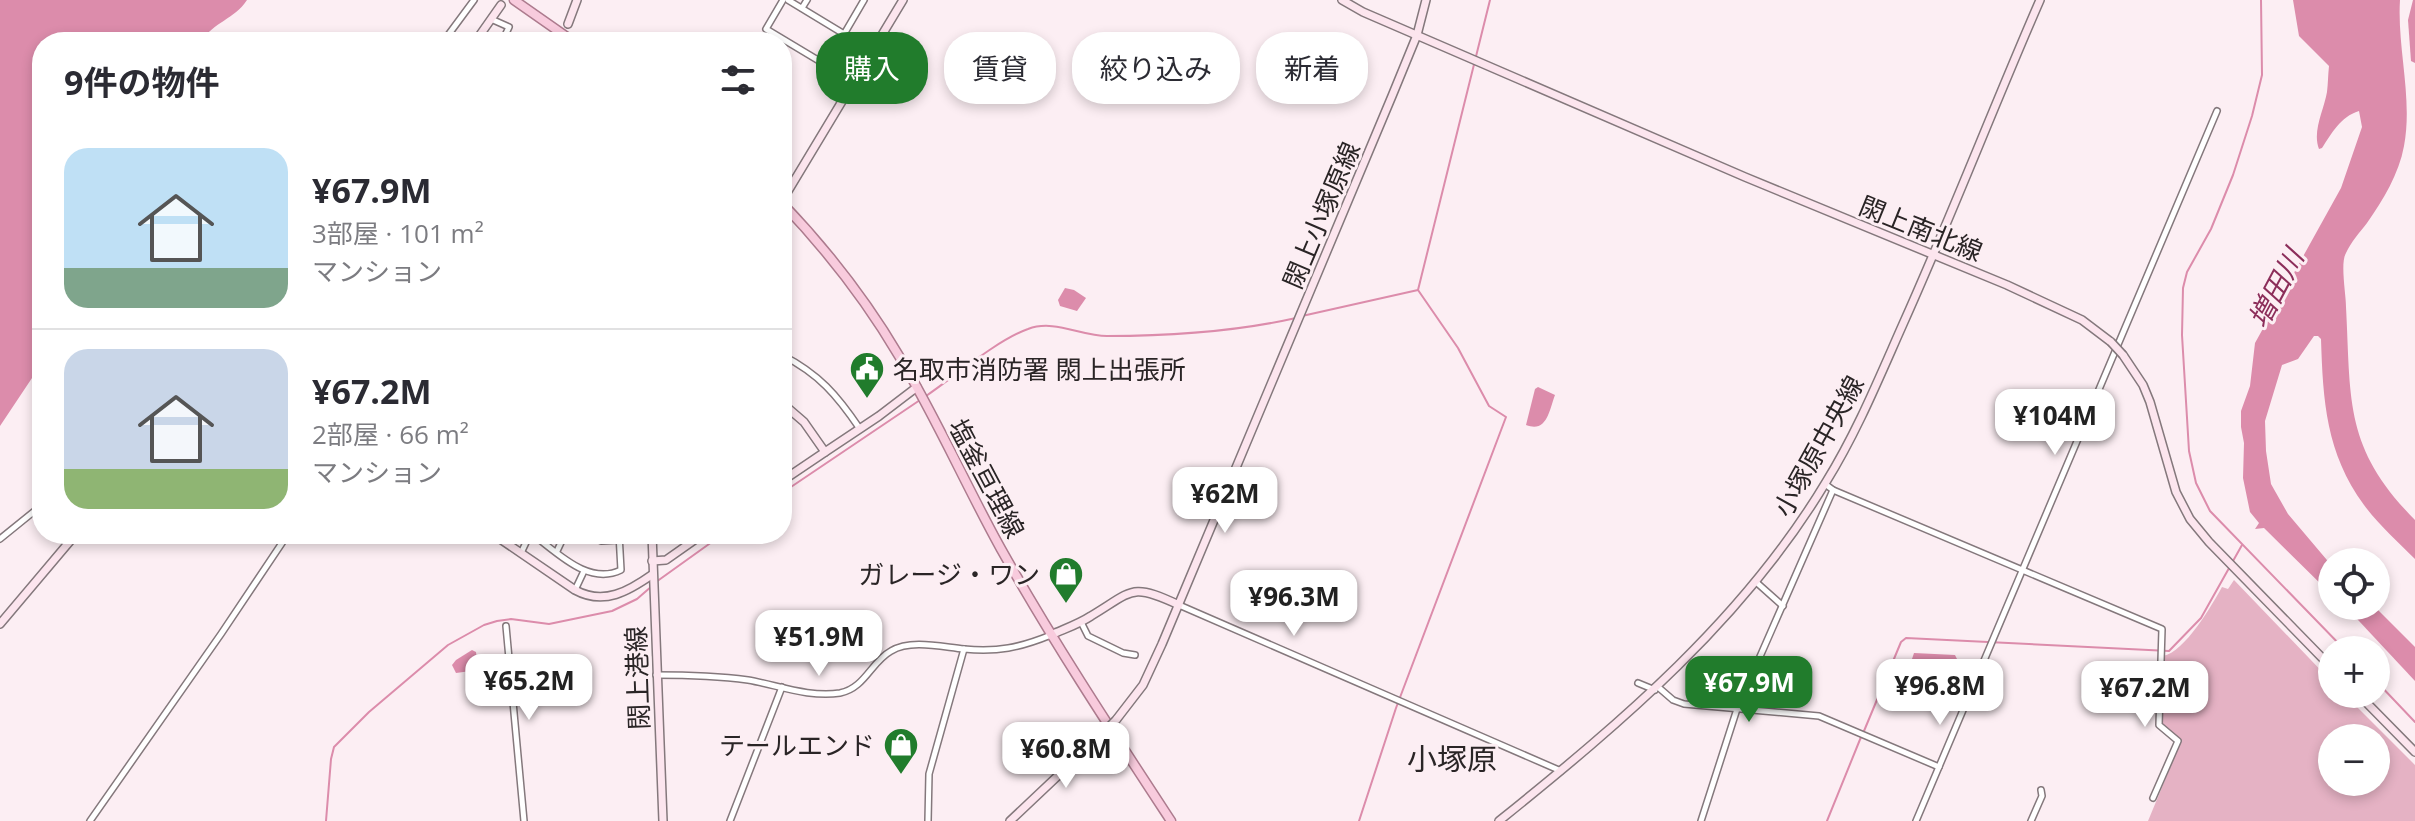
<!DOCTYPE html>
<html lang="ja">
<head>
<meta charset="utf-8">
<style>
	:root { --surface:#fff; --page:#f2f2f3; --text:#2b2b33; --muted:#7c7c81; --line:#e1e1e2; --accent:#217c2c }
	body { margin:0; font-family:"Open Sans","Noto Sans JP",sans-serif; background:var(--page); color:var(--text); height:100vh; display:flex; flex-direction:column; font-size:30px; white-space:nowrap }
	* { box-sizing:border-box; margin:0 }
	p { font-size:26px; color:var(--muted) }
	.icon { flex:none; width:44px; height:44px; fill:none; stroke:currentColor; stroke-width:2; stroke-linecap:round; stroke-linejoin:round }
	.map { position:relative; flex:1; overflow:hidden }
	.panel { position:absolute; left:32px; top:32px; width:760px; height:512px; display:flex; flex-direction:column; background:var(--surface); border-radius:32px; box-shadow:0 4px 12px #0003 }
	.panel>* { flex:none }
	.top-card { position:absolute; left:816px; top:32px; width:760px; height:72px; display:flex; gap:16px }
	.controls { position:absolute; left:2318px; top:548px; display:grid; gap:16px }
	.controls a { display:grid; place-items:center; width:72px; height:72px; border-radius:50%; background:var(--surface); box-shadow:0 4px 12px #0003; font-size:40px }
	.price { position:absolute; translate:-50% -68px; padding:0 18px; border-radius:16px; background:#fff; color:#222; font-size:26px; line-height:52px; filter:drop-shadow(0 2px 4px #0008) }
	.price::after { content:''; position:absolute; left:50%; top:48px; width:24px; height:18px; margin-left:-12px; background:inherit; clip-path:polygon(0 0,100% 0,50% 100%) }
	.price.selected { background:var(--accent); color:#fff }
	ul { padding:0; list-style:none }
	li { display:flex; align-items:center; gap:24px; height:200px; padding:0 32px }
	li+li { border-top:2px solid var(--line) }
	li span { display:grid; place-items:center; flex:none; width:224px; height:160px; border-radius:24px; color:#555 }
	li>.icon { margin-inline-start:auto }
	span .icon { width:96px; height:96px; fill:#fffc; stroke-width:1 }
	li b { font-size:34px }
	h2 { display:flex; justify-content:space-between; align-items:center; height:96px; padding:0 32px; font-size:34px }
	.pill { padding:0 28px; border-radius:32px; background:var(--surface); box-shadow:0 4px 12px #0003; font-size:28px; line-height:72px }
	.pill.selected { background:var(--accent); color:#fff }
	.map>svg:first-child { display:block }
	.green { fill:#e5b2c4; fill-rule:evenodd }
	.water { fill:#dc8cab }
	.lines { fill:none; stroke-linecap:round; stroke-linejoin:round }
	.stream { stroke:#dc8cab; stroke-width:2 }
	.street-tunnel { stroke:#d2c6ca; stroke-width:5; stroke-dasharray:5 2.5; stroke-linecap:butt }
	.street-casing { stroke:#84787c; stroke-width:8 }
	.secondary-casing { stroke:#84787c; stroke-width:10 }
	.primary-casing { stroke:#ad7b8e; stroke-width:11 }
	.street { stroke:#fff; stroke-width:5 }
	.secondary { stroke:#fce5ee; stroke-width:7 }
	.primary { stroke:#f8cbdd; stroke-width:8 }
	.secondary-bridge-casing { stroke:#84787c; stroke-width:10; stroke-linecap:butt }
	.secondary-bridge { stroke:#fce5ee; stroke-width:7 }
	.labels { text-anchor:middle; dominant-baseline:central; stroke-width:6; stroke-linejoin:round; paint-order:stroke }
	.street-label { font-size:26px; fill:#2a2526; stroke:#fceef3 }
	.poi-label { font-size:26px; fill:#2a2526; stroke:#fceef3; text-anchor:end }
	.water-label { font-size:28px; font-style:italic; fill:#8c2e5a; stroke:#fceef3 }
	.quarter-label { font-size:30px; fill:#2a2526; stroke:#fceef3 }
</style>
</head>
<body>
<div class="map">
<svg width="2415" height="821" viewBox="0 0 2415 821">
	<rect width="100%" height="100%" fill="#fceef3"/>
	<path class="green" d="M 2234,580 L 2332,682 L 2332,694 L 2344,694 L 2415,765 L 2415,821 L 2148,821 L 2180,744 L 2162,725 L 2163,656 C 2185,652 2212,605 2222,587 L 2228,589 ZM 2332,738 L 2376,738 L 2376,782 L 2332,782 Z"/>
	<g class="water">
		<path d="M 0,0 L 247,0 C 234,20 214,21 201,42 L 42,42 L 42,363 L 0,426 Z"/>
		<path d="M 2293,0 L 2400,0 C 2397,48 2413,98 2404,146 C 2399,174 2383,200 2367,223 C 2360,232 2351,242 2346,253 C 2340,263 2346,294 2346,307 C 2351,401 2344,448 2415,520 L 2415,559 C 2398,542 2378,524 2364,505 C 2326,453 2323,401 2321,339 L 2318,336 L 2314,336 L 2298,359 L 2282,365 L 2265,421 L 2266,451 L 2271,484 L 2288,514 L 2332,566 L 2332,595 L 2264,528 L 2255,529 L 2259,523 L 2250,512 L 2243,478 L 2244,443 L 2241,427 L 2241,411 L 2250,386 L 2255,343 L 2341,188 L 2362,127 L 2359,111 C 2340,117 2332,133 2322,148 L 2319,149 C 2312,131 2324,110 2327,92 C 2328,84 2328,75 2329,66 L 2299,36 Z"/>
		<path d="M 2413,0 L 2415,0 L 2415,63 L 2411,61 L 2408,20 Z"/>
		<path d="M 1065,288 L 1074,290 L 1086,298 L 1077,311 L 1060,306 L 1058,300 Z"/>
		<path d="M 1538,387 L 1555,395 C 1549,411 1547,433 1526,425 L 1535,389 Z"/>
		<path d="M 2345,606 L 2374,606 L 2415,647 L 2415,681 Z"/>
		<path d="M 472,650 L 476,652 L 478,670 L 456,673 L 452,665 L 456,660 Z"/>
		<path d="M 1914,653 L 1955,655 L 1958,661 L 1949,679 L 1944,679 L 1910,665 Z"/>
	</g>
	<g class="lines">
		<g class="stream">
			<path d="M 2261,0 L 2262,75 L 2252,116 L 2233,175 L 2211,229 L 2187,272 L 2183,288 L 2182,335 L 2189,451 L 2196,483 L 2210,511 L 2345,650"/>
			<path d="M 1302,316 L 1418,290 L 1490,0"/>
			<path d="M 926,396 C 954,377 997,340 1028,329 C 1054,319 1081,336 1107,336 C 1170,336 1234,332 1296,318"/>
			<path d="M 782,493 L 920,400"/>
			<path d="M 656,582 L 723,534"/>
			<path d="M 2376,681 L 2415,722"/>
			<path d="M 1864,731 L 1901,642 L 1906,638 L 2169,651 L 2201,618 L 2242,545"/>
			<path d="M 326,821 L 331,759 L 334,747 L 369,712 L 448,645 L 484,625 L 497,621 L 511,619 L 549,624 L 612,611 L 637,599 L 652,586"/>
			<path d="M 1359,821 L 1396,708 L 1506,417 L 1489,406 L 1458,348 L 1418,290"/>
			<path d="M 1827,821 L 1861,737"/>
		</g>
		<path class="street-tunnel" d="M 560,42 L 568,24"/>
		<defs>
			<g id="street">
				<path d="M 783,0 L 766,29 L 826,65 L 864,0"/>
				<path d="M 788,0 L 844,34"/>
				<path d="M 802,8 L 807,0"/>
				<path d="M 491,19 L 509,27 L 502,42"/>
				<path d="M 443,42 L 474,0"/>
				<path d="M 782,355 C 819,374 837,395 860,429"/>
				<path d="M 1825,484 L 1833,490 L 2162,629 L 2159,725 L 2178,741 L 2153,798"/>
				<path d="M 532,534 C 557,552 588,586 621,570 L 619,534"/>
				<path d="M 587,534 L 601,541 L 619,540"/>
				<path d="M 687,534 L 692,541"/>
				<path d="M 0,539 L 42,505"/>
				<path d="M 557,551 L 565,534"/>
				<path d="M 521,553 L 530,534"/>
				<path d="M 1756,582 L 1783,606"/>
				<path d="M 575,590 L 584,571"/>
				<path d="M 1179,605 L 1561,771"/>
				<path d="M 1081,622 L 1088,636 L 1123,653 L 1135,655"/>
				<path d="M 506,626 L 524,821"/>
				<path d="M 656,675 C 687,675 718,676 748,680 C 777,685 810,698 840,693 C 865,688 871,662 891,651 C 911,639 942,647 964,649"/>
				<path d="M 1638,683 L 1655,690"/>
				<path d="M 1658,687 L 1673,700 L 1684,704 L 1819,716 L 1939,767"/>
				<path d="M 90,821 L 221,634 L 288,534"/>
				<path d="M 730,821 L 782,687"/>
				<path d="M 928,821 L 929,774 L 964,649 C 998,652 1019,648 1051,635"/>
				<path d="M 1701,821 L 1737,709 L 1833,490"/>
				<path d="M 1916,821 L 2217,111"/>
				<path d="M 2031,821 L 2042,796 L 2041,790"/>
			</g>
			<g id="secondary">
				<path d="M 1342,0 L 1363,12 L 1745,177 L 2007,285 L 2082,320 L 2111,342"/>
				<path d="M 568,24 L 577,0"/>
				<path d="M 475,42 L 501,5"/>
				<path d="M 782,201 L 903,0"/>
				<path d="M 2123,355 L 2143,385 L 2150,402 L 2176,492 L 2190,519 L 2209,542 L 2332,668"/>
				<path d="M 782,403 L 804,422 L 825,452 L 782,481"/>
				<path d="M 825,452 L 879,416 L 917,387"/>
				<path d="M 493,534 L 575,590 C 604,606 629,591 653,574"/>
				<path d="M 652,534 L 663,821"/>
				<path d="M 652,561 L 666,560 L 703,534"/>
				<path d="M 0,624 L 76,534"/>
				<path d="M 1051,635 C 1064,629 1079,624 1091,616 C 1133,591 1130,582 1179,605"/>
				<path d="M 2358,694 L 2415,752"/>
				<path d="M 1116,720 L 1143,685 L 1162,644 L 1392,96 L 1417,35 L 1426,0"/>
				<path d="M 1010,821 L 1100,736"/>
				<path d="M 1499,821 C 1622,722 1744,619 1826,482 C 1857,432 1879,378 1903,324 C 1951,217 1993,108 2040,0"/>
			</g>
			<g id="primary">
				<path d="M 514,0 L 574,42"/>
				<path d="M 782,203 C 827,250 866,300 899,356 C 937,419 966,486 1001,549 C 1054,643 1112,731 1171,821"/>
			</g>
		</defs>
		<use href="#street" class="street-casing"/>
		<use href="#secondary" class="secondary-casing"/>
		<use href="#primary" class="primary-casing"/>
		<use href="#street" class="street"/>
		<use href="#secondary" class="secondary"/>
		<use href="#primary" class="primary"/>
		<defs>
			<g id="secondary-bridge">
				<path d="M 2111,342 L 2123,355"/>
				<path d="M 1100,736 L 1116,720"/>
			</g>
		</defs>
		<use href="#secondary-bridge" class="secondary-bridge-casing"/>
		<use href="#secondary-bridge" class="secondary-bridge"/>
	</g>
	<defs>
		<symbol id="civic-pin" viewBox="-11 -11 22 30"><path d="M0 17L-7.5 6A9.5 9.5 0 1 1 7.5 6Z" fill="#217c2c" stroke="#fceef3"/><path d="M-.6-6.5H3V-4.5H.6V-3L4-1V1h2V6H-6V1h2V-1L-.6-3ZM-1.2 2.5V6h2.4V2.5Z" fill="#fff"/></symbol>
		<symbol id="shop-pin" viewBox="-11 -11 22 30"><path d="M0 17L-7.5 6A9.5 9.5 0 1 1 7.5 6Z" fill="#217c2c" stroke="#fceef3"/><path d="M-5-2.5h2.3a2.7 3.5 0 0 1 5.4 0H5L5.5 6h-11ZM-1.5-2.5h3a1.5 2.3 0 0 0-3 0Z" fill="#fff"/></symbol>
	</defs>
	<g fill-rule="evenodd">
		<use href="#civic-pin" x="847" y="349" width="40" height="54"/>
		<use href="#shop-pin" x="1046" y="554" width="40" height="54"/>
		<use href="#shop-pin" x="881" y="725" width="40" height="54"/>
	</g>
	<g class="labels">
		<g class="street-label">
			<text transform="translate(1321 215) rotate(-67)">閖上小塚原線</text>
			<text transform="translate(1921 228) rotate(22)">閖上南北線</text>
			<text transform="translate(1818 446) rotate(-61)">小塚原中央線</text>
			<text transform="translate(987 478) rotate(62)">塩釜亘理線</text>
			<text transform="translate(637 678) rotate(-92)">閖上港線</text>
		</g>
		<g class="poi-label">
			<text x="893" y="369" text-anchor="start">名取市消防署 閖上出張所</text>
			<text x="1040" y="574">ガレージ・ワン</text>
			<text x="875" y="745">テールエンド</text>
		</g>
		<g class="water-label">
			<text transform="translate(2275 288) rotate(-62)">増田川</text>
		</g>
		<g class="quarter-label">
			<text x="1452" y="758">小塚原</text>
		</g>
	</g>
</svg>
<div class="controls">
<a><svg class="icon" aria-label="locate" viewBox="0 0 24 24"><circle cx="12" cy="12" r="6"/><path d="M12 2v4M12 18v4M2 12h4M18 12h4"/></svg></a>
<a>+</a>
<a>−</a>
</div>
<b class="price" style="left:2055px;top:457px">¥104M</b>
<b class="price" style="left:1225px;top:535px">¥62M</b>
<b class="price" style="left:1294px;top:638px">¥96.3M</b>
<b class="price" style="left:819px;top:678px">¥51.9M</b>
<b class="price" style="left:529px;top:722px">¥65.2M</b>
<b class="price selected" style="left:1749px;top:724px">¥67.9M</b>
<b class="price" style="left:1940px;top:727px">¥96.8M</b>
<b class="price" style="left:2145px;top:729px">¥67.2M</b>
<b class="price" style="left:1066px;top:790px">¥60.8M</b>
<div class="top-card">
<a class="pill selected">購入</a>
<a class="pill">賃貸</a>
<a class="pill">絞り込み</a>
<a class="pill">新着</a>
</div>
<section class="panel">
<h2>9件の物件<svg class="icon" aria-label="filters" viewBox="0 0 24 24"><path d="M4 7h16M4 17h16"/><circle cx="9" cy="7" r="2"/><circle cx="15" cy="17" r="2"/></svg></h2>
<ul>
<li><span style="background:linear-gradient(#bfe0f5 75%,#7fa58c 0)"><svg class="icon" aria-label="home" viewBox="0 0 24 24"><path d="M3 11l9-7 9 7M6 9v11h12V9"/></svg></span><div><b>¥67.9M</b><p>3部屋 · 101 m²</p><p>マンション</p></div></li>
<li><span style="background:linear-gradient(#c9d6e8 75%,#8fb573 0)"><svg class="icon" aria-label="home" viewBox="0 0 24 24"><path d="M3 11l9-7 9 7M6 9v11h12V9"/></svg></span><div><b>¥67.2M</b><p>2部屋 · 66 m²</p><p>マンション</p></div></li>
</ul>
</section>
</div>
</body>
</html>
